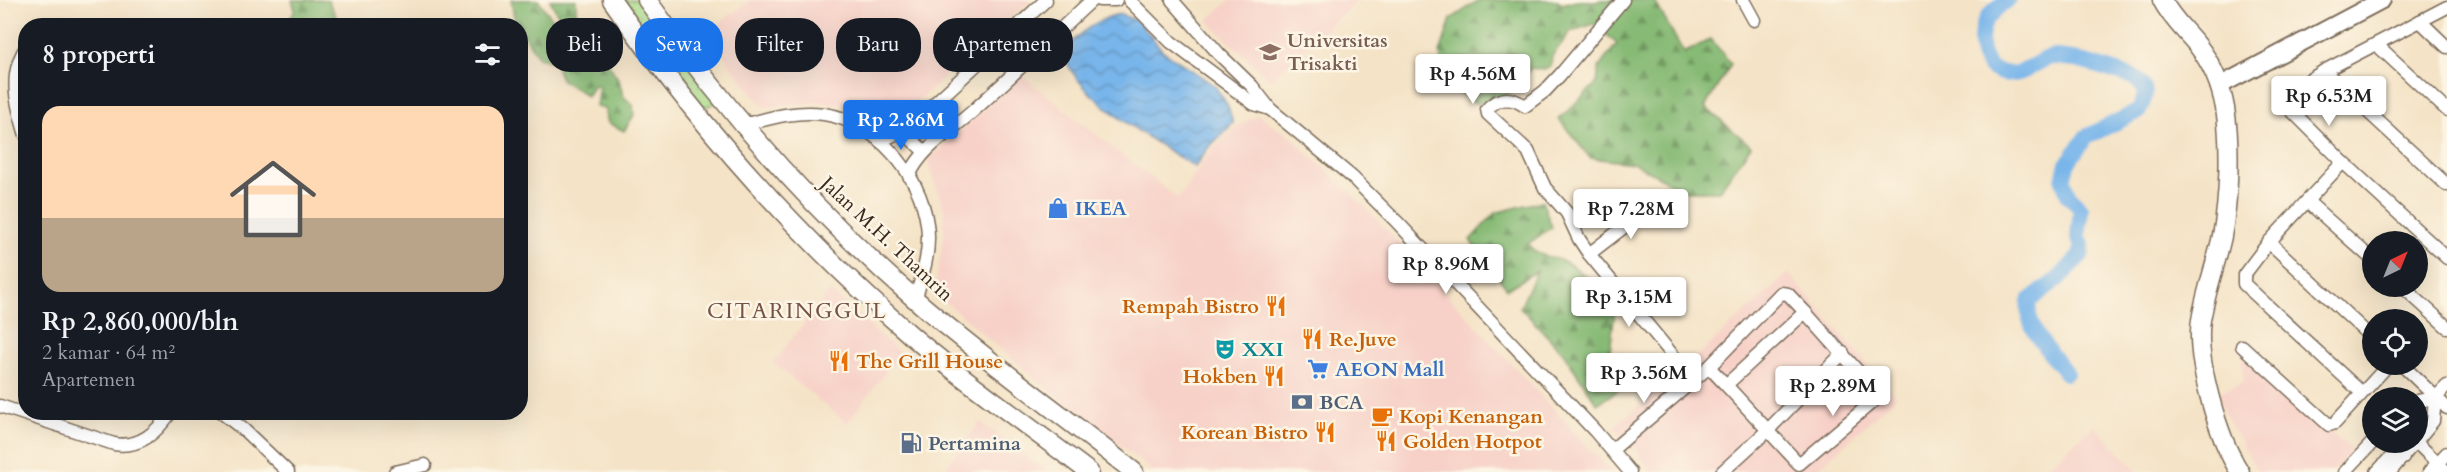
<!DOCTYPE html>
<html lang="id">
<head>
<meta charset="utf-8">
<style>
	:root { --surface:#171b24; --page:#20242c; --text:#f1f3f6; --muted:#9ea1a6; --accent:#1a73e8 }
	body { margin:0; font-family:Cardo,serif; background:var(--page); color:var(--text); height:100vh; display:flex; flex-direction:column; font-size:22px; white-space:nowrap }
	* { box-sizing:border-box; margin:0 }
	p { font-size:20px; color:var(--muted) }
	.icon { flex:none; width:33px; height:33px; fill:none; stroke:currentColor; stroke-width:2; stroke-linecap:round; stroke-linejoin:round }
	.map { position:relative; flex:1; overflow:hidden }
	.details { position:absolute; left:18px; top:18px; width:510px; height:402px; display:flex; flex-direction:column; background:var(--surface); border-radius:24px; box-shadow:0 6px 24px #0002 }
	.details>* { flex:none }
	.banner { position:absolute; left:546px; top:18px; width:570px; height:54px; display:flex; gap:12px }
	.needle { width:39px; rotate:43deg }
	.buttons { position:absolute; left:2362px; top:231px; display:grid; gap:12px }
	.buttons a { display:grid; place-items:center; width:66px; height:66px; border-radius:50%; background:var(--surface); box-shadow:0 6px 24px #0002; font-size:30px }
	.price { position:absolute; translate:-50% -51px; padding:0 14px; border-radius:6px; background:#fff; color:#222; font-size:20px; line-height:39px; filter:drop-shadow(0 2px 3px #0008) }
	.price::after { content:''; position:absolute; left:50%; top:36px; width:18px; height:14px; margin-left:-9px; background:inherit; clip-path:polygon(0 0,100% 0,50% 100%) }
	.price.selected { background:var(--accent); color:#fff }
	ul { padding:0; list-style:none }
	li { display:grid; align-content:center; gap:12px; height:318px; padding:0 24px }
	li span { display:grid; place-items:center; height:186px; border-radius:18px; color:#555 }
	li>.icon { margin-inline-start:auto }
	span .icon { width:108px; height:108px; fill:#fffc; stroke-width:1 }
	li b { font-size:26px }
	h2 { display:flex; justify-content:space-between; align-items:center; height:72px; padding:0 24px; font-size:26px }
	.chip { padding:0 21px; border-radius:24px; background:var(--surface); box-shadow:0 6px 24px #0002; font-size:21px; line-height:54px }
	.chip.selected { background:var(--accent); color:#fff }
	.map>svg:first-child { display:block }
	.built { fill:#f7d1c8 }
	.grass { fill:url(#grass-dots); stroke:#728254; stroke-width:1.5 }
	.forest { fill:url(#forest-firs); stroke:#60724a; stroke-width:1.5 }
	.water { fill:url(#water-waves); stroke:#5a7084; stroke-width:1.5 }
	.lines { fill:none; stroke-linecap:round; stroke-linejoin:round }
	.river { stroke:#78b5ea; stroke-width:16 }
	.street-casing { stroke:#7c6b59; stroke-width:15 }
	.secondary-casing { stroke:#7c6b59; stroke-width:20 }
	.primary-casing { stroke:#7c6b59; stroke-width:21 }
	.street { stroke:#fff; stroke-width:12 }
	.secondary { stroke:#fff; stroke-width:16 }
	.primary { stroke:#fff; stroke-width:18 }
	.labels { text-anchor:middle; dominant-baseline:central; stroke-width:5; stroke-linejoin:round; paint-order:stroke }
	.education-label { font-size:20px; font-weight:bold; fill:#785e54; stroke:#fcf5e5; text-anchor:start }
	.shop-label { font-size:20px; font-weight:bold; fill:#366cbe; stroke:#fcf5e5; text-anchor:start }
	.street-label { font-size:20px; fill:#3b2a1e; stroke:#fcf5e5 }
	.food-label { font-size:20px; font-weight:bold; fill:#c56008; stroke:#fcf5e5; text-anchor:start }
	.culture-label { font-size:20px; font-weight:bold; fill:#0d838f; stroke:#fcf5e5; text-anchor:start }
	.service-label { font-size:20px; font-weight:bold; fill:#4e5e75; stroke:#fcf5e5; text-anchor:start }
	.quarter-label { font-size:22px; letter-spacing:1.5px; fill:#755346; stroke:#fcf5e5 }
</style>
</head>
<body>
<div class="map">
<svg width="2447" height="472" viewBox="0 0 2447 472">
	<defs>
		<pattern id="grass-dots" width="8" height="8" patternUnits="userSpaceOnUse" patternTransform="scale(1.5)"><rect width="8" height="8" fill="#a8da89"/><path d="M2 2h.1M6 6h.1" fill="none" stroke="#92bb76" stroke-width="1.8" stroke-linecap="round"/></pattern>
		<pattern id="forest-firs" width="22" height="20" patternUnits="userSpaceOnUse" patternTransform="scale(1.5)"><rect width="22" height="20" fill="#86ba75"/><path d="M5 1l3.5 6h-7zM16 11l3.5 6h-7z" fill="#6f975f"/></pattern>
		<pattern id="water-waves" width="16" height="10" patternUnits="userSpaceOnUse" patternTransform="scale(1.5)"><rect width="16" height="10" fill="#78b5ea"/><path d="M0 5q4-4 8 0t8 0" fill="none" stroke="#6493bd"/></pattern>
	</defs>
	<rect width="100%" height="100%" fill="#fcf5e5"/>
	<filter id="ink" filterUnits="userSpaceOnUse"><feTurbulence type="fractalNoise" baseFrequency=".0167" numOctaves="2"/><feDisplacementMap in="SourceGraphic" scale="12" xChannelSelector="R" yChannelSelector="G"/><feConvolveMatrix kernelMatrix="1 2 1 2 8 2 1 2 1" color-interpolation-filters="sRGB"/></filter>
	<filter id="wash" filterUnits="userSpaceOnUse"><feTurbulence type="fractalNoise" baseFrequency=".008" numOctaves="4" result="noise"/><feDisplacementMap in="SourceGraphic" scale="24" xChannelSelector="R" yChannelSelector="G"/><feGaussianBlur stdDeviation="1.35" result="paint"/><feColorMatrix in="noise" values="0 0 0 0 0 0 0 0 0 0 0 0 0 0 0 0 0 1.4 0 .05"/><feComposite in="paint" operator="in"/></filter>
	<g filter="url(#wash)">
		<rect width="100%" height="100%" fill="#f4e3c6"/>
		<g class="built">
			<path d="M 751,0 L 1031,0 L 887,128 L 857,108 L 818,102 L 763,107 L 706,33 Z"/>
			<path d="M 1230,0 L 1358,0 L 1270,80 L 1207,21 Z"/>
			<path d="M 1021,75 L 1178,199 L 1209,153 L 1235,128 L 1258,115 L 1292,138 L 1368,210 L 1612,472 L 1154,472 L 1043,385 L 942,299 L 936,281 L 944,233 L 944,208 L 927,161 Z"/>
			<path d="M 1788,273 L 1896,397 L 1814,472 L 1651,472 L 1638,452 L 1613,427 L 1668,383 Z"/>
			<path d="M 830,291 L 900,353 L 847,423 L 773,363 Z"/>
			<path d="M 2241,350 L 2352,450 L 2332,472 L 2258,472 L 2224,413 L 2219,392 L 2243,383 Z"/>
			<path d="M 980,422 L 1047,472 L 942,472 Z"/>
			<path d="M 2094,425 L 2138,472 L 2042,472 Z"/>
		</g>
		<path class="grass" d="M 617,0 L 640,0 L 717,102 L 706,107 L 706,115 Z"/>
		<g class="forest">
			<path d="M 292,0 L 328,0 L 340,25 L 294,24 L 290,18 L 295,10 Z"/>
			<path d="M 511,0 L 538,0 L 569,41 L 578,47 L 578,34 L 567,31 L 550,0 L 576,0 C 574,13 580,19 578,30 L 582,30 L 599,50 L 619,80 L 623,96 L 633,105 L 634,115 L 624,131 L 608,123 L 605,109 L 596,106 L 599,86 L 594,85 L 587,96 C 582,94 580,90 575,88 C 558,80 561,79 555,63 L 538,57 L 521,30 L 520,26 L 515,22 Z"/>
			<path d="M 1479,0 L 1558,0 L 1562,4 C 1573,1 1586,0 1597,2 L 1600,0 L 1654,0 L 1684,53 L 1711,39 L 1731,64 L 1705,107 L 1751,146 L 1719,191 L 1684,191 L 1634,163 L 1590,158 L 1559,119 L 1597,83 L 1599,67 L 1617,44 L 1594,24 L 1571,31 L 1552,56 L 1551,65 L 1544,70 L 1531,68 L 1510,94 L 1477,104 L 1444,83 L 1440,53 L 1451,19 Z"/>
			<path d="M 1542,201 L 1552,227 L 1528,244 C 1542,261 1552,254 1569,264 C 1589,276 1601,291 1615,309 L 1610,352 L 1628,384 L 1597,404 L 1564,354 L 1520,307 L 1537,271 L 1507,289 L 1470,240 L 1495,213 Z"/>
		</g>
		<path class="water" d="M 1121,14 L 1139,22 L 1162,50 L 1215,86 L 1228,106 L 1233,123 L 1207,149 L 1195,167 C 1160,145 1070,94 1064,52 C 1075,36 1101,16 1121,14 Z"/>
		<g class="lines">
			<path class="river" d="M 2008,0 C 2000,6 1989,13 1985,22 C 1978,37 1980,65 1997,71 C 2026,83 2036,55 2057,57 C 2082,59 2109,70 2133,77 C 2149,89 2146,94 2139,111 L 2086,137 L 2067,164 L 2063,180 L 2068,195 L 2081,209 L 2078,237 L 2082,245 L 2081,255 L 2059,278 L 2029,301 C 2024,328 2050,352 2066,373"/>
		</g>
	</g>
	<g filter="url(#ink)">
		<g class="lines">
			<defs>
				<g id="street">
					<path d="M 1099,0 L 1116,0"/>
					<path d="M 1129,0 L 1171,42 L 1254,104 L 1270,109"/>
					<path d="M 1172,0 L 1219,54 L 1252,86 L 1270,109 L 1352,177 L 1397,222 L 1595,431 L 1630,472"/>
					<path d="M 1623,0 L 1560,75 L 1545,91 L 1525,106 C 1512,97 1499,96 1487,109 L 1488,114 L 1528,151 L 1545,188 L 1567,213 L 1579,239 L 1589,254 L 1694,381"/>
					<path d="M 1743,0 L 1754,20"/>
					<path d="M 2420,21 L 2447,47"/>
					<path d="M 2376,44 L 2447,110"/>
					<path d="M 25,49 C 8,77 17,106 26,135"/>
					<path d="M 2324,71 L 2447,185"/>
					<path d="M 743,125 C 770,118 796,110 824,114 C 876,122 920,173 927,224 C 931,251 923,274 915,300"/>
					<path d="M 907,129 L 912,140 L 924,151"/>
					<path d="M 880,141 L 907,129 L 1046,0"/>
					<path d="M 2343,162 L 2447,258"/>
					<path d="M 909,176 C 922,147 950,132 973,111 C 1013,75 1052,37 1092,0"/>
					<path d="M 2307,201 L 2373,260"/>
					<path d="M 2269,242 L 2373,339"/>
					<path d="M 1589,254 L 1655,203"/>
					<path d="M 2402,286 L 2447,327"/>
					<path d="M 1805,312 L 1878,394 L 1877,398 L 1799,464 L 1726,385 Z"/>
					<path d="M 2242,346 L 2329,425 L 2335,423 L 2389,364"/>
					<path d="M 2401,364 L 2447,408"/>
					<path d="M 1709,367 L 1726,385"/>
					<path d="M 2362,393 L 2244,284 L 2244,275 L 2269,242 L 2343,162 L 2292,111 L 2287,98 L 2290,92 L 2324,71 L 2447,7"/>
					<path d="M 2435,398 L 2447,386"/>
					<path d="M 2418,401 L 2435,398"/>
					<path d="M 0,406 L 114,444 C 140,448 156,433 171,412"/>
					<path d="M 221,412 L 244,430 L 288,472"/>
					<path d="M 2418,439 L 2433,421 L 2435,398"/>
					<path d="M 2419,445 L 2447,472"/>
					<path d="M 1612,450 L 1709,367 L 1781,293 L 1788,294 L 1805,312"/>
					<path d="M 395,472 L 425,465"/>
					<path d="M 1722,472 L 1767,431 L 1843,353"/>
					<path d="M 2345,472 L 2373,442"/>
					<path d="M 2377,472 L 2388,460 L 2403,458"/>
					<path d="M 2390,472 L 2415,442"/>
					<path d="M 2429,472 L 2447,453"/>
				</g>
				<path id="secondary" d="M 2219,86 L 2382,0"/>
				<g id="primary">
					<path d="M 612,0 C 698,125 798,237 913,337 C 969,385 1030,427 1089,472"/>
					<path d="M 647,0 C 725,110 814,212 916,300 C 986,361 1062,414 1134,472"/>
					<path d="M 2162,0 C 2171,18 2186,31 2198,46 C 2212,64 2221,86 2225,108 C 2231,145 2229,199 2222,236 C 2216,264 2206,291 2201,320 C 2195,359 2218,439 2240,472"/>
				</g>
			</defs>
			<use href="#street" class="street-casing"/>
			<use href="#secondary" class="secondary-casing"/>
			<use href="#primary" class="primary-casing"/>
			<use href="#street" class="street"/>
			<use href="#secondary" class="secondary"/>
			<use href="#primary" class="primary"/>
		</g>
	</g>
	<defs>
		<symbol id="university-bare" viewBox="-9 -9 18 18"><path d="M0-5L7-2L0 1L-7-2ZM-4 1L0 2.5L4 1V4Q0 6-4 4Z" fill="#8d6e63" stroke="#fcf5e5" stroke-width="2.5" paint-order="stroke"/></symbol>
		<symbol id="shop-bare" viewBox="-9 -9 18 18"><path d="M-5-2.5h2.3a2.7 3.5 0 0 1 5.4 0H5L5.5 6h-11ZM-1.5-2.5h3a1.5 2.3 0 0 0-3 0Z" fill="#3f7fe0" stroke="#fcf5e5" stroke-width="2.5" paint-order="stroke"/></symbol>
		<symbol id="restaurant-bare" viewBox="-9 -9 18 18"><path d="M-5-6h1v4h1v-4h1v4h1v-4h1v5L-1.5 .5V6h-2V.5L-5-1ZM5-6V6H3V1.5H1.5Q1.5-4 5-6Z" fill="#e8710a" stroke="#fcf5e5" stroke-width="2.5" paint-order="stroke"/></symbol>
		<symbol id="theatre-bare" viewBox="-9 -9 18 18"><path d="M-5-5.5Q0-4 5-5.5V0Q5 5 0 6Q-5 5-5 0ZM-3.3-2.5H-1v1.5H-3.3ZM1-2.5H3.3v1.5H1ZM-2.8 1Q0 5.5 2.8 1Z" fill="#0f9aa8" stroke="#fcf5e5" stroke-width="2.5" paint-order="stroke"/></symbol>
		<symbol id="supermarket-bare" viewBox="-9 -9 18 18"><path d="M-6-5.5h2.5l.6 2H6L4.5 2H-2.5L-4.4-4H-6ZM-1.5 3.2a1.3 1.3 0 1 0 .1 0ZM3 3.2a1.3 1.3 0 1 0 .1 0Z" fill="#3f7fe0" stroke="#fcf5e5" stroke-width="2.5" paint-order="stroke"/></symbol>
		<symbol id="bank-bare" viewBox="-9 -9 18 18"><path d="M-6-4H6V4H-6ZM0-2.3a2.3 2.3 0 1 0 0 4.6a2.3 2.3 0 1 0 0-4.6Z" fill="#5c6f8a" stroke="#fcf5e5" stroke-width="2.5" paint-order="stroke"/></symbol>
		<symbol id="cafe-bare" viewBox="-9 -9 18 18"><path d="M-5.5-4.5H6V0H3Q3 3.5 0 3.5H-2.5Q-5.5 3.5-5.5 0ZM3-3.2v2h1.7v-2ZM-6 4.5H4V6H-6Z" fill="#e8710a" stroke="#fcf5e5" stroke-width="2.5" paint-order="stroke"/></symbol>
		<symbol id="fuel-bare" viewBox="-9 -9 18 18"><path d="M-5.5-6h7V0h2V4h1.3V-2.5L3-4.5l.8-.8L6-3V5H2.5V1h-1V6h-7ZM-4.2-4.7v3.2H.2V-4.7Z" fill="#5c6f8a" stroke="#fcf5e5" stroke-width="2.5" paint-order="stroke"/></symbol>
	</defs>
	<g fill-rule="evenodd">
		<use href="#university-bare" x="1255" y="37" width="30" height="30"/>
		<use href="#shop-bare" x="1043" y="193" width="30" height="30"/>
		<use href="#restaurant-bare" x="1261" y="291" width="30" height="30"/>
		<use href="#restaurant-bare" x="1297" y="324" width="30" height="30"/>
		<use href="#theatre-bare" x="1210" y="334" width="30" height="30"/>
		<use href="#restaurant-bare" x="824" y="346" width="30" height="30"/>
		<use href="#supermarket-bare" x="1303" y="354" width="30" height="30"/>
		<use href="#restaurant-bare" x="1259" y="361" width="30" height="30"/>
		<use href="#bank-bare" x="1287" y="387" width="30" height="30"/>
		<use href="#cafe-bare" x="1367" y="401" width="30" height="30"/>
		<use href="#restaurant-bare" x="1310" y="417" width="30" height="30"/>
		<use href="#restaurant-bare" x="1371" y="426" width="30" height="30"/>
		<use href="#fuel-bare" x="896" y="428" width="30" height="30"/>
	</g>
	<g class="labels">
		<g class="education-label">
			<text x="1287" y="40">Universitas<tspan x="1287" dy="23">Trisakti</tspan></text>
		</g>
		<g class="shop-label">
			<text x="1075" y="208">IKEA</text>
			<text x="1335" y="369">AEON Mall</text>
		</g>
		<g class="street-label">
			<text transform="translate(887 239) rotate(43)">Jalan M.H. Thamrin</text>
		</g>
		<g class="food-label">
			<text x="1259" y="306" text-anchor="end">Rempah Bistro</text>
			<text x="1329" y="339">Re.Juve</text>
			<text x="856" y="361">The Grill House</text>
			<text x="1257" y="376" text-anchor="end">Hokben</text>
			<text x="1399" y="416">Kopi Kenangan</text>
			<text x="1308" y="432" text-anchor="end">Korean Bistro</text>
			<text x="1403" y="441">Golden Hotpot</text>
		</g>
		<g class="culture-label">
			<text x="1242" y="349">XXI</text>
		</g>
		<g class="service-label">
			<text x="1319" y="402">BCA</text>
			<text x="928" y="443">Pertamina</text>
		</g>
		<g class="quarter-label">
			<text x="797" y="311">CITARINGGUL</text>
		</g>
	</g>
</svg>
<div class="buttons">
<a><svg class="needle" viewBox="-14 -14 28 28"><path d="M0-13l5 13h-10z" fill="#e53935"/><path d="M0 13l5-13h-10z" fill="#9ea1a6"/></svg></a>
<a><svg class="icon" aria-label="locate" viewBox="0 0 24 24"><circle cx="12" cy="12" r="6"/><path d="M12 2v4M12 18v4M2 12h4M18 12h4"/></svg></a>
<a><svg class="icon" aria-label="layers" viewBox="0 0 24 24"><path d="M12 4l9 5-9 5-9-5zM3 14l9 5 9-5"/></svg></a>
</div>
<b class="price" style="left:1473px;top:105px">Rp 4.56M</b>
<b class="price" style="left:2329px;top:127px">Rp 6.53M</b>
<b class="price selected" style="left:901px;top:151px">Rp 2.86M</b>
<b class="price" style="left:1631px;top:240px">Rp 7.28M</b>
<b class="price" style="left:1446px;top:295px">Rp 8.96M</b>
<b class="price" style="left:1629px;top:328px">Rp 3.15M</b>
<b class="price" style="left:1644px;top:404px">Rp 3.56M</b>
<b class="price" style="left:1833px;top:417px">Rp 2.89M</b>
<div class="banner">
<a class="chip">Beli</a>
<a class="chip selected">Sewa</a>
<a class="chip">Filter</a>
<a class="chip">Baru</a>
<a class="chip">Apartemen</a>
</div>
<section class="details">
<h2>8 properti<svg class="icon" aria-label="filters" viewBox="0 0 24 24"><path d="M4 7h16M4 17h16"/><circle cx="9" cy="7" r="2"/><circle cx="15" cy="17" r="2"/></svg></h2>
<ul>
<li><span style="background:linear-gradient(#ffd9b3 60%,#b9a48a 0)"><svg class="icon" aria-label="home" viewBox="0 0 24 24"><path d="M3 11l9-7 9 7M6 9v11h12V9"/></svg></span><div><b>Rp 2,860,000/bln</b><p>2 kamar · 64 m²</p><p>Apartemen</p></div></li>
</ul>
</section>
</div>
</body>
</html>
